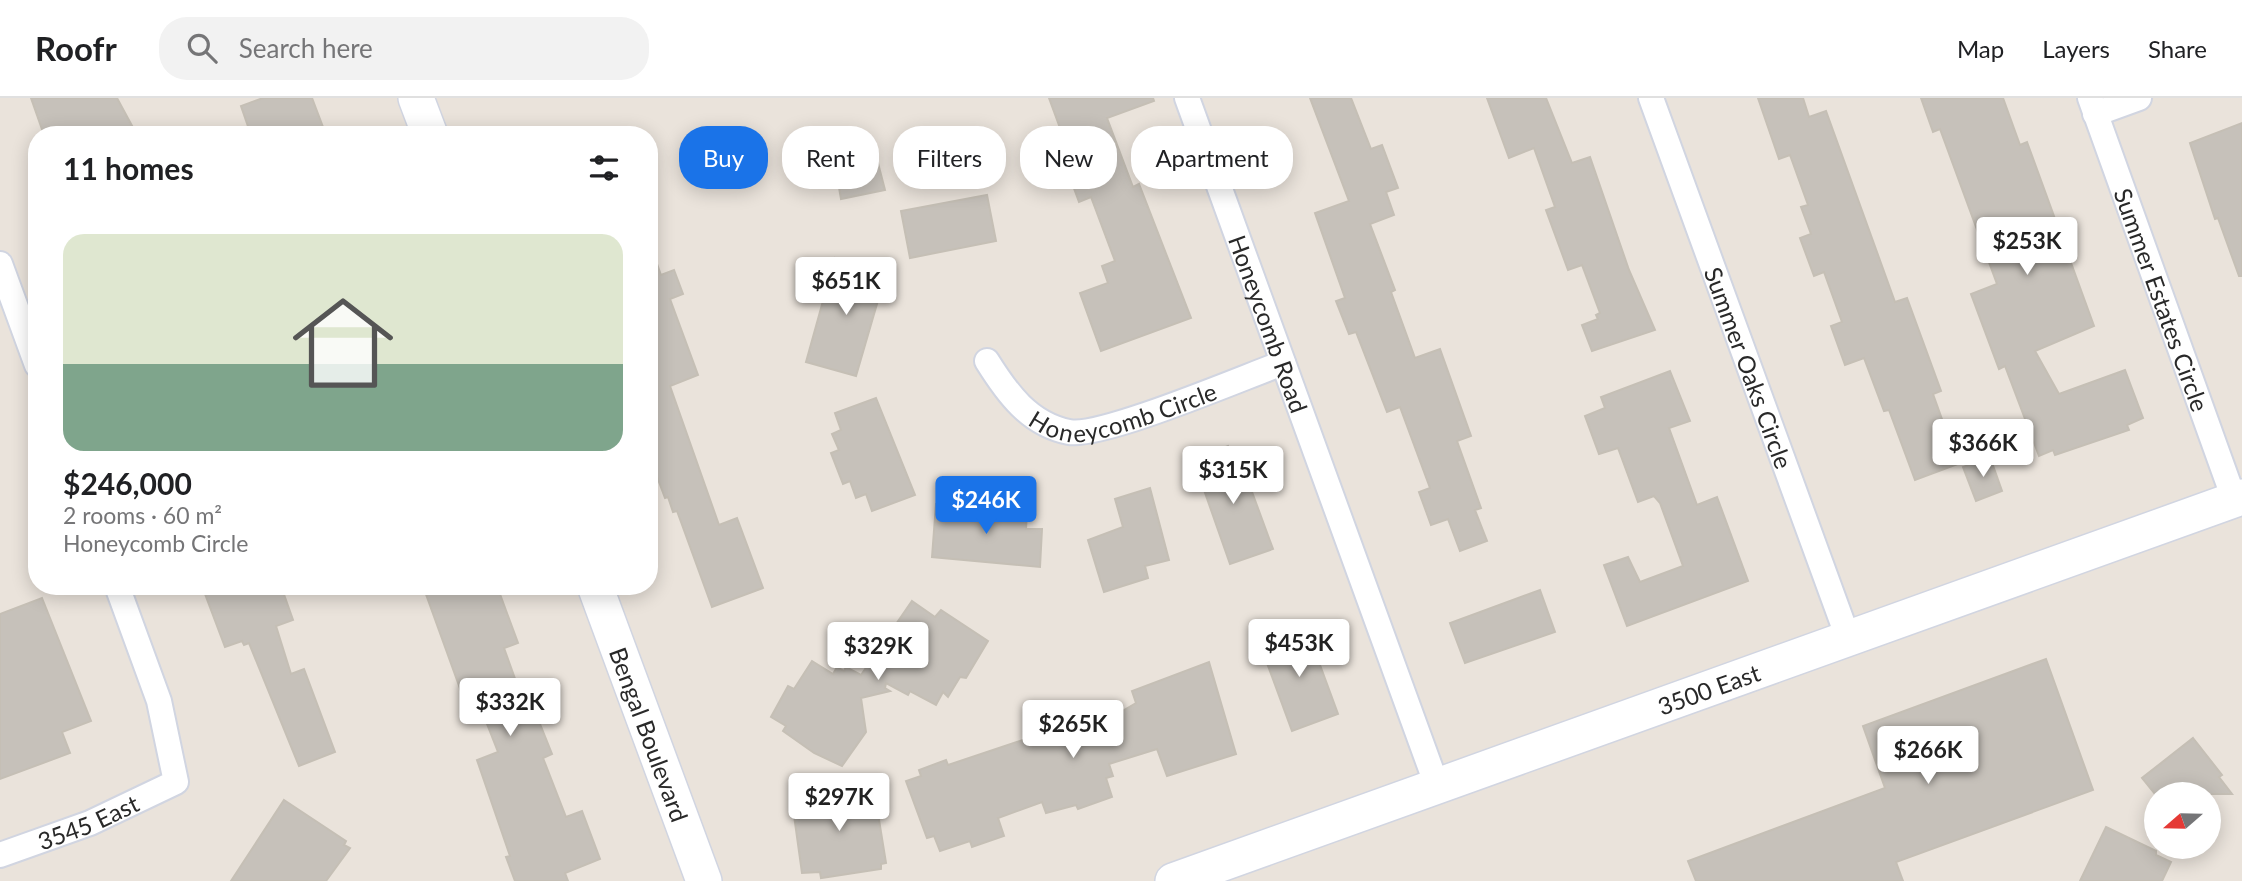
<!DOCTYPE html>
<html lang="en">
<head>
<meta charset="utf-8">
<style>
	:root { --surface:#fff; --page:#f2f2f2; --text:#202124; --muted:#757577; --line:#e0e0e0; --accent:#1a73e8 }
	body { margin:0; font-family:Lato,sans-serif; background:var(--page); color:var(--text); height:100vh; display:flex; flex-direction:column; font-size:26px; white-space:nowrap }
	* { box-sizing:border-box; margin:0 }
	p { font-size:23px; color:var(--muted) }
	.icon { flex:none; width:38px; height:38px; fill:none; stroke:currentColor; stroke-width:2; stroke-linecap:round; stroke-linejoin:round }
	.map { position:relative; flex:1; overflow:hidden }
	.side { position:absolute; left:28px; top:28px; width:630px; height:469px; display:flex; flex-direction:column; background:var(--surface); border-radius:28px; box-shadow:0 4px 18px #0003 }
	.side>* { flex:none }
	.guide { position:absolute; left:679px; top:28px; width:665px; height:63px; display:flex; gap:14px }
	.needle { width:46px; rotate:250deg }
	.controls { position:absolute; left:2144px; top:684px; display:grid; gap:14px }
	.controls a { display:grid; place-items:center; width:77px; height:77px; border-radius:50%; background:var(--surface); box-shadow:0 4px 18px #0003; font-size:35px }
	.price { position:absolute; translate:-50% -60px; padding:0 16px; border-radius:7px; background:#fff; color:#222; font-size:23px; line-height:46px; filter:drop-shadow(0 2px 4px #0008) }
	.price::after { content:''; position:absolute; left:50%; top:42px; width:21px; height:16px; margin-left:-10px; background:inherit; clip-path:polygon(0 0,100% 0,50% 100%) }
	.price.on { background:var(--accent); color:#fff }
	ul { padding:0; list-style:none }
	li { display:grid; align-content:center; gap:14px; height:371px; padding:0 35px }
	li span { display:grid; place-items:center; height:217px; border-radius:21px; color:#555 }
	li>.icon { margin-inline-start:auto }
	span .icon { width:126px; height:126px; fill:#fffc; stroke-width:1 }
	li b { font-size:30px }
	h2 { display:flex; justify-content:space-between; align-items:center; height:84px; padding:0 35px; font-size:30px }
	.tag { padding:0 24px; border-radius:28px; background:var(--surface); box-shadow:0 4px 18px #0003; font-size:24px; line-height:63px }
	.tag.on { background:var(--accent); color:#fff }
	header { display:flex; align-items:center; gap:42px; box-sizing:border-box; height:98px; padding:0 35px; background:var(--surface); border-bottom:2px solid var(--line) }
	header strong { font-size:33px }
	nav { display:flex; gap:38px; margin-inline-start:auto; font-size:24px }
	.search { width:490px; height:63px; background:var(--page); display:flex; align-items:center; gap:18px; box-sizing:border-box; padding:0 24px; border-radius:28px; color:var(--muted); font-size:26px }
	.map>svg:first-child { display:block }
	.building { fill:#c6c1ba; stroke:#c5bfb5; stroke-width:2 }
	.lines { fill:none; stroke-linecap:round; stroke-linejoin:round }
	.minor-casing { stroke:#d1d5e1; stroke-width:28 }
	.secondary-casing { stroke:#d1d5e1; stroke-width:38 }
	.minor { stroke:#fff; stroke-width:24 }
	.secondary { stroke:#fff; stroke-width:35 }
	.labels { text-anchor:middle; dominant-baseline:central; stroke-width:5; stroke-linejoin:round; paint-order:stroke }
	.street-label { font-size:24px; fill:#292929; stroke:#fff }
</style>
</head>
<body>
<header>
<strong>Roofr</strong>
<div class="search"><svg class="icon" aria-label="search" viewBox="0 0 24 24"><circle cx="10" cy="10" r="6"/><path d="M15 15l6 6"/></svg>Search here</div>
<nav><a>Map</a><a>Layers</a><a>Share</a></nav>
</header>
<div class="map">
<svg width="2242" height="783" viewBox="0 0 2242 783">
	<rect width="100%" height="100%" fill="#eae3db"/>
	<g class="building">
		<path d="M 31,0 L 117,0 L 137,37 L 44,37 Z"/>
		<path d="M 263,0 L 312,0 L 326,37 L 251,37 L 241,8 Z"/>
		<path d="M 1049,0 L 1153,0 L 1154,3 L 1107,20 L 1133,89 L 1139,86 L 1191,220 L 1101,253 L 1080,195 L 1108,185 L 1102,168 L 1115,163 L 1091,99 L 1079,104 L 1064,63 L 1071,60 Z"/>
		<path d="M 1310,0 L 1351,0 L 1371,51 L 1382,47 L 1398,90 L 1386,94 L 1394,117 L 1370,126 L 1395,192 L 1391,194 L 1415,260 L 1440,251 L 1471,338 L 1457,343 L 1481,410 L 1475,412 L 1487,443 L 1460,453 L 1448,421 L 1431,427 L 1419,394 L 1430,390 L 1400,309 L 1387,314 L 1356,234 L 1349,236 L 1336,203 L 1345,200 L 1315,115 L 1349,103 Z"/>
		<path d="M 1487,0 L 1546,0 L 1572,65 L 1590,59 L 1629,172 L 1655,232 L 1592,253 L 1582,227 L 1598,221 L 1596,217 L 1600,215 L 1582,167 L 1568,172 L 1546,112 L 1555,109 L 1534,50 L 1509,60 Z"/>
		<path d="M 1758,0 L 1803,0 L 1809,19 L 1826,13 L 1895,204 L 1907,200 L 1941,293 L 1933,296 L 1958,366 L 1915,382 L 1889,312 L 1884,313 L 1864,260 L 1845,267 L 1831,228 L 1842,224 L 1824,174 L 1814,178 L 1800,140 L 1811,136 L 1801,109 L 1808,107 L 1790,57 L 1779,61 Z"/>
		<path d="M 1921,0 L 2003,0 L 2020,47 L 2027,44 L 2094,228 L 2035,253 L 2059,296 L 2125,272 L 2143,320 L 2127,327 L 2129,332 L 2055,357 L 2053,352 L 2039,358 L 2005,268 L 1999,271 L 1971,196 L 1997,186 L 1940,31 L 1933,34 Z"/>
		<path d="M 2242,25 L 2242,178 L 2239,178 L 2218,120 L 2215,121 L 2190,45 Z"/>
		<path d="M 878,65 L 885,92 L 841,101 L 836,72 Z"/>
		<path d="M 987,97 L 996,143 L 910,160 L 901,113 Z"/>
		<path d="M 649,152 L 652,152 L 661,177 L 674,172 L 683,196 L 670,201 L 698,277 L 670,288 L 719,427 L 737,420 L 763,490 L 712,509 L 677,413 L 673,414 L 668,399 L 665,400 L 649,357 Z"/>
		<path d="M 835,160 L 886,175 L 856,278 L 806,264 Z"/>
		<path d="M 1670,273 L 1690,323 L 1669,330 L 1697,407 L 1717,399 L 1748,483 L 1627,528 L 1604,467 L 1628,459 L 1640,484 L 1683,468 L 1660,405 L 1654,398 L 1638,404 L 1618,350 L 1599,356 L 1585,318 L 1605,310 L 1601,299 Z"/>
		<path d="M 876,300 L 915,397 L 872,413 L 866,396 L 856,400 L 850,383 L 843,386 L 831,355 L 839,352 L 832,336 L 841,332 L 835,315 Z"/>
		<path d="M 1228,348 L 1232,359 L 1238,356 L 1273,451 L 1230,466 L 1197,372 L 1200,370 L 1197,360 Z"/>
		<path d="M 1990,359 L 2002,393 L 1976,403 L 1963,369 Z"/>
		<path d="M 1150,390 L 1169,462 L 1145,468 L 1148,480 L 1104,494 L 1088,442 L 1123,429 L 1115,401 Z"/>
		<path d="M 936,406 L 1027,414 L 1026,431 L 1042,431 L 1040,469 L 932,459 Z"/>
		<path d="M 202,488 L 281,488 L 293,522 L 276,528 L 291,576 L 304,571 L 335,654 L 299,668 L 249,545 L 244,547 L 242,543 L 225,549 Z"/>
		<path d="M 423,488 L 497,488 L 518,545 L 504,550 L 527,614 L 534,611 L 552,656 L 543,660 L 566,719 L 582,713 L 600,761 L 565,775 L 568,783 L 515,783 L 506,759 L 510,758 L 477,662 L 498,654 L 478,603 L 466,607 Z"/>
		<path d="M 1540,492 L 1555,534 L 1465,565 L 1450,525 Z"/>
		<path d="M 42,500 L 91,623 L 62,634 L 70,655 L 0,681 L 0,516 Z"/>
		<path d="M 912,503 L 935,519 L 941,512 L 988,543 L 966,580 L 960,579 L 948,599 L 943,594 L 936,607 L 910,593 L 908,597 L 886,585 L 885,590 L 890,593 L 861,600 L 866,634 L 842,668 L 814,655 L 783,633 L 786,628 L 771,619 L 788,588 L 794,591 L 812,563 L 833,576 L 837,569 L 844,573 L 846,569 L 861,577 Z"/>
		<path d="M 1306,529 L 1338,616 L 1292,633 L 1260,546 Z"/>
		<path d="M 2046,561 L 2093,692 L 1896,764 L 1903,783 L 1696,783 L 1688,763 L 1885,690 L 1863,628 Z"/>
		<path d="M 1209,564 L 1236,656 L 1167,678 L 1157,651 L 1109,666 L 1113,678 L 1106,680 L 1112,699 L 1078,711 L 1076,707 L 1046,715 L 1042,704 L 998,720 L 1004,738 L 972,749 L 970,743 L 940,753 L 934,738 L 927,740 L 906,683 L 921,678 L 919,672 L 946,662 L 948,667 L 1026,641 L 1024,634 L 1052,624 L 1054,628 L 1089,615 L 1095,629 L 1136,605 L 1132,593 Z"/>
		<path d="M 2193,640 L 2222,677 L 2219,679 L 2232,696 L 2155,696 L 2142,680 Z"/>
		<path d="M 874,691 L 886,765 L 881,766 L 881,771 L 821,780 L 820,774 L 802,775 L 792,703 L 817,695 Z"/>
		<path d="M 284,702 L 346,743 L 344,747 L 350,750 L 326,783 L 231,783 Z"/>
		<path d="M 2106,729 L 2156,753 L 2156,757 L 2171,764 L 2162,783 L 2080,783 Z"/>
	</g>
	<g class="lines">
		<defs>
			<g id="minor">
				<path id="s1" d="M 1187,0 L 1437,688"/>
				<path id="s2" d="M 1651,0 L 1848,540"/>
				<path id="s3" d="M 2090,0 L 2234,401"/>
				<path d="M 2095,16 L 2139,0"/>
				<path d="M 0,166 L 37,267"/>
				<path id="s4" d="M 987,263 C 1007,295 1029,326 1069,334 C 1102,340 1244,279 1283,265"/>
				<path id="s5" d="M 0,757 L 90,725 L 176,684 L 159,603 L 117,488"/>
			</g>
			<g id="secondary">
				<path d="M 416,0 L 430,37"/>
				<path id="s6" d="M 595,488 L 704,783"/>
				<path id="s7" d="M 1173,783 L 2242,399"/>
			</g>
		</defs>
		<use href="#minor" class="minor-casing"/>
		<use href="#secondary" class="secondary-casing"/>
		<use href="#minor" class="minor"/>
		<use href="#secondary" class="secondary"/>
	</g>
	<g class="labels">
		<g class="street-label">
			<text stroke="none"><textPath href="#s3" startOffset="214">Summer Estates Circle</textPath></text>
			<text stroke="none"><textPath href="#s1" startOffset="240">Honeycomb Road</textPath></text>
			<text stroke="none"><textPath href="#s2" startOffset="287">Summer Oaks Circle</textPath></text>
			<text stroke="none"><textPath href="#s4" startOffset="168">Honeycomb Circle</textPath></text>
			<text stroke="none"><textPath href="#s7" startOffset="569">3500 East</textPath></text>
			<text stroke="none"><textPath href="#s6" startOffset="158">Bengal Boulevard</textPath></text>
			<text stroke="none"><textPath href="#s5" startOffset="94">3545 East</textPath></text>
		</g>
	</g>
</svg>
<div class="controls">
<a><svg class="needle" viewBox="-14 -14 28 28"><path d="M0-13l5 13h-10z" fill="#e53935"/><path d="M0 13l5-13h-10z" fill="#757577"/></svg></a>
</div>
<b class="price" style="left:2027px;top:179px">$253K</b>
<b class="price" style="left:846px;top:219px">$651K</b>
<b class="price" style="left:1983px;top:381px">$366K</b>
<b class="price" style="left:1233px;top:408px">$315K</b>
<b class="price on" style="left:986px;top:438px">$246K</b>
<b class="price" style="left:1299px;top:581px">$453K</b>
<b class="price" style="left:878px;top:584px">$329K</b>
<b class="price" style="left:510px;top:640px">$332K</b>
<b class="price" style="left:1073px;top:662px">$265K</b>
<b class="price" style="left:1928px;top:688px">$266K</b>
<b class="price" style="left:839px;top:735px">$297K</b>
<div class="guide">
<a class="tag on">Buy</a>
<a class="tag">Rent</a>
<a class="tag">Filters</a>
<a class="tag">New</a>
<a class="tag">Apartment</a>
</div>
<section class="side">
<h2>11 homes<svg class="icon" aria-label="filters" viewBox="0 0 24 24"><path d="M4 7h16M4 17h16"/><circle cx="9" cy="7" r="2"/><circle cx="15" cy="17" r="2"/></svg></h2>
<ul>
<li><span style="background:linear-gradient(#dfe7d0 60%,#7fa58c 0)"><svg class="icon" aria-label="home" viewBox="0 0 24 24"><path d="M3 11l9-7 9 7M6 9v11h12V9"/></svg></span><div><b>$246,000</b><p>2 rooms · 60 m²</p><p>Honeycomb Circle</p></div></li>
</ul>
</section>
</div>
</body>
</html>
